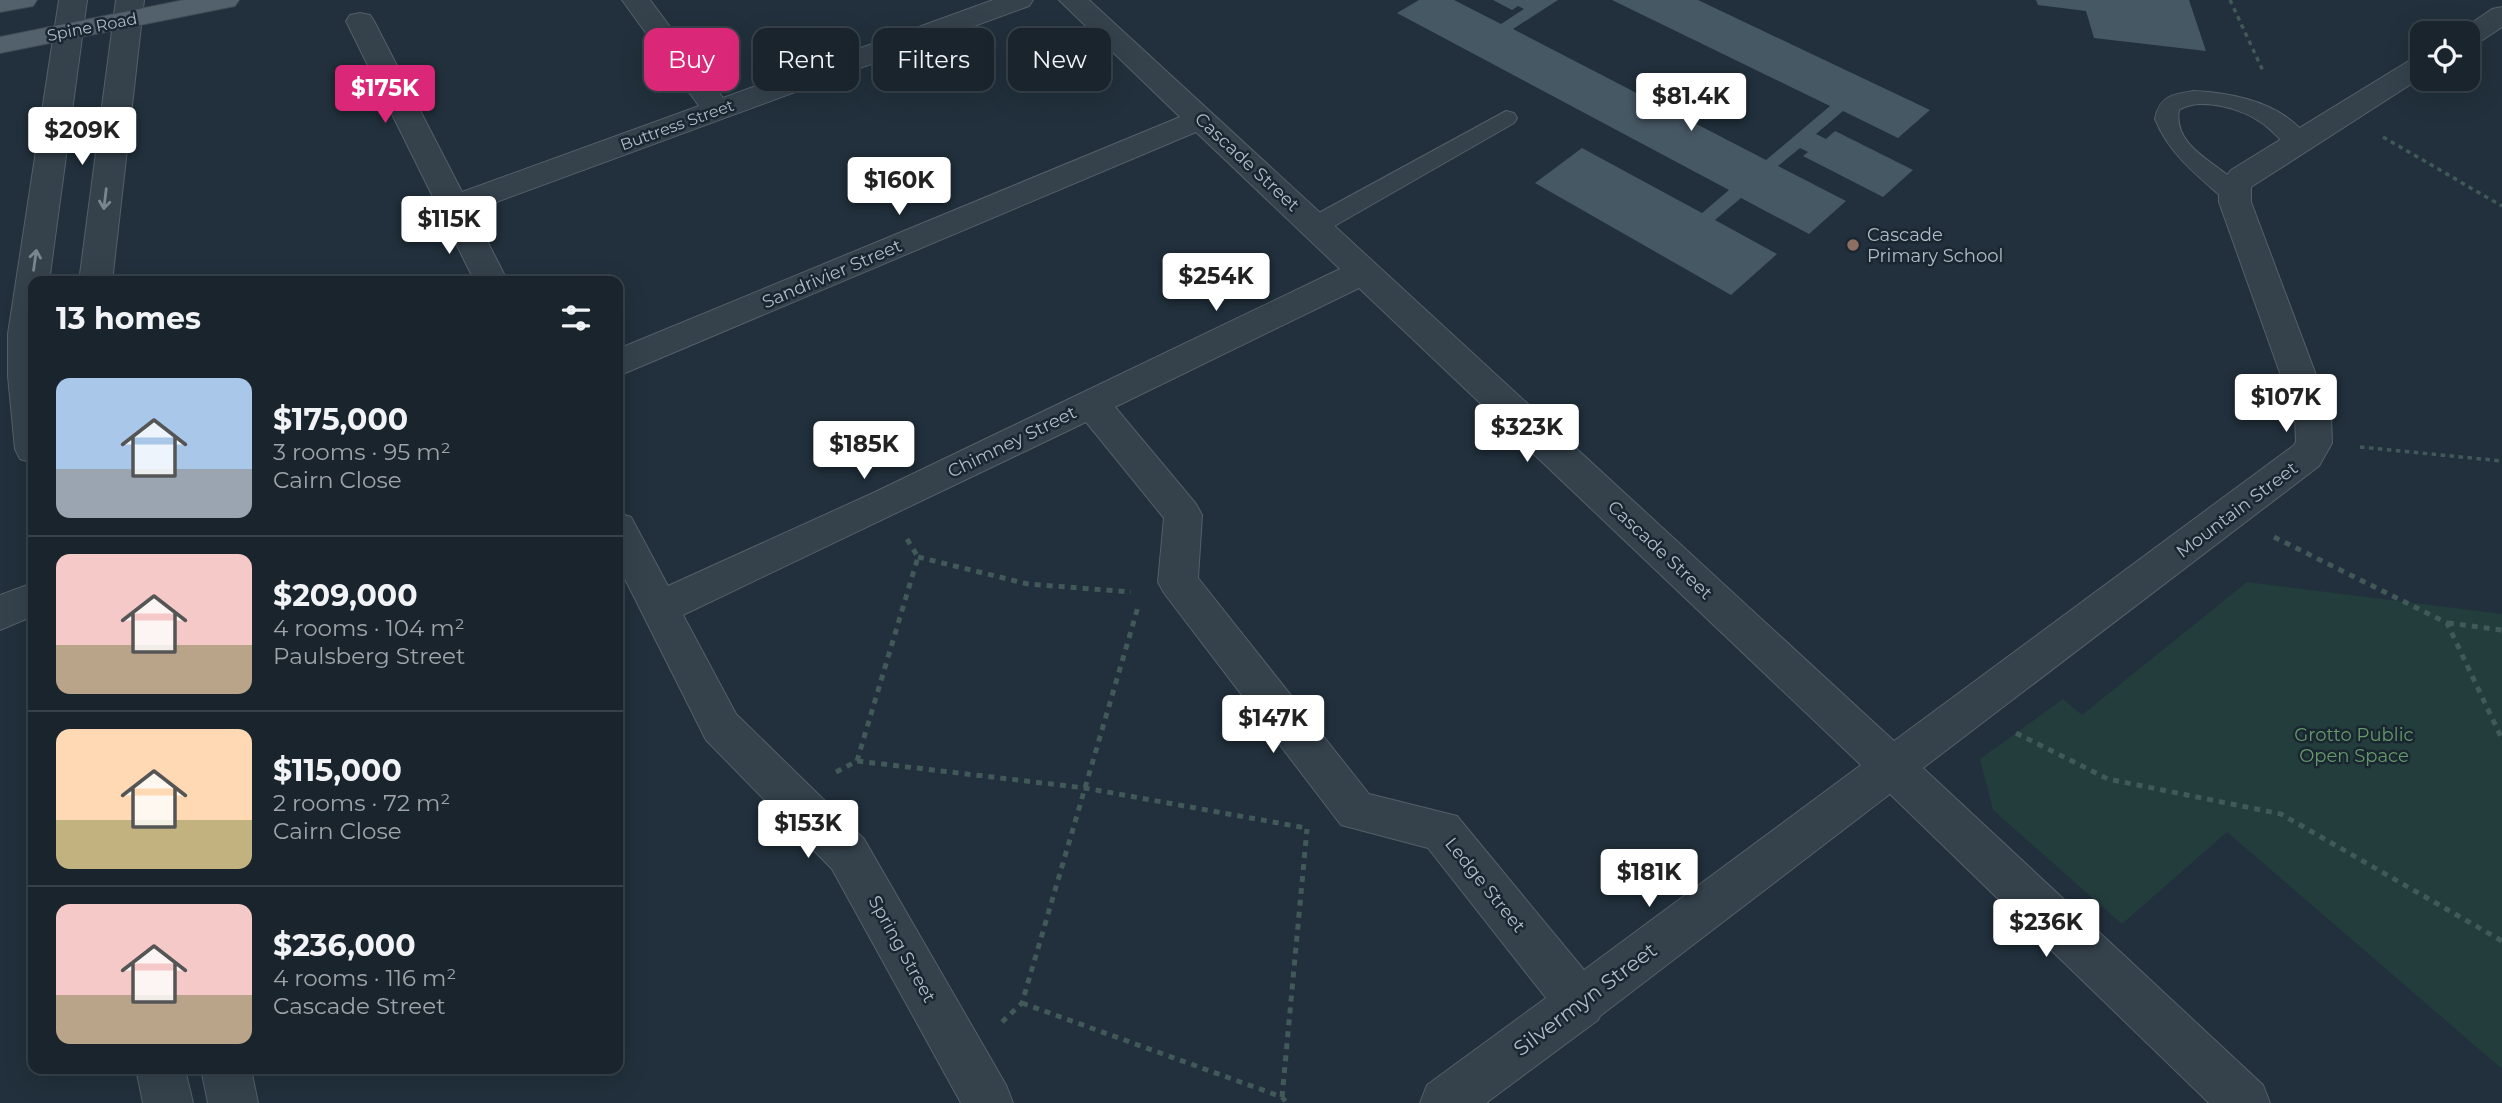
<!DOCTYPE html>
<html lang="en">
<head>
<meta charset="utf-8">
<style>
	:root { --surface:#19242d; --page:#263039; --text:#f1f3f6; --muted:#9fa4aa; --line:#374149; --accent:#db2777 }
	body { margin:0; font-family:Montserrat,sans-serif; background:var(--page); color:var(--text); height:100vh; display:flex; flex-direction:column; font-size:26px; white-space:nowrap }
	* { box-sizing:border-box; margin:0 }
	p { font-size:23px; color:var(--muted) }
	.icon { flex:none; width:38px; height:38px; fill:none; stroke:currentColor; stroke-width:2; stroke-linecap:round; stroke-linejoin:round }
	.map { position:relative; flex:1; overflow:hidden }
	.drawer { position:absolute; left:28px; top:276px; width:595px; height:798px; display:flex; flex-direction:column; background:var(--surface); border-radius:14px; box-shadow:0 7px 28px #0002,0 0 0 2px var(--line) }
	.drawer>* { flex:none }
	.banner { position:absolute; left:644px; top:28px; width:665px; height:63px; display:flex; gap:14px }
	.tools { position:absolute; left:2410px; top:21px; display:grid; gap:14px }
	.tools a { display:grid; place-items:center; width:70px; height:70px; border-radius:14px; background:var(--surface); box-shadow:0 7px 28px #0002,0 0 0 2px var(--line); font-size:35px }
	.price { position:absolute; translate:-50% -60px; padding:0 16px; border-radius:7px; background:#fff; color:#222; font-size:23px; line-height:46px; filter:drop-shadow(0 2px 4px #0008) }
	.price::after { content:''; position:absolute; left:50%; top:42px; width:21px; height:16px; margin-left:-10px; background:inherit; clip-path:polygon(0 0,100% 0,50% 100%) }
	.price.selected { background:var(--accent); color:#fff }
	ul { padding:0; list-style:none }
	li { display:flex; align-items:center; gap:21px; height:175px; padding:0 28px }
	li+li { border-top:2px solid var(--line) }
	li span { display:grid; place-items:center; flex:none; width:196px; height:140px; border-radius:14px; color:#555 }
	li>.icon { margin-inline-start:auto }
	span .icon { width:84px; height:84px; fill:#fffc; stroke-width:1 }
	li b { font-size:30px }
	h2 { display:flex; justify-content:space-between; align-items:center; height:84px; padding:0 28px; font-size:30px }
	.chip { padding:0 24px; border-radius:14px; background:var(--surface); box-shadow:0 7px 28px #0002,0 0 0 2px var(--line); font-size:24px; line-height:63px }
	.chip.selected { background:var(--accent); color:#fff }
	.map>svg:first-child { display:block }
	.green { fill:#233d3c }
	.building { fill:#475865 }
	.lines { fill:none; stroke-linecap:round; stroke-linejoin:round }
	.service-casing { stroke:#53606a; stroke-width:2 }
	.minor-casing { stroke:#53606a; stroke-width:2 }
	.tertiary-casing { stroke:#53606a; stroke-width:2 }
	.primary-casing { stroke:#3e4b55; stroke-width:2 }
	.path-far1 { stroke:#415958; stroke-width:3.5; stroke-dasharray:4.5 4.5; stroke-linecap:butt }
	.path { stroke:#415958; stroke-width:5; stroke-dasharray:6 6; stroke-linecap:butt }
	.service { fill:#35424c; fill-rule:evenodd }
	.minor { fill:#35424c; fill-rule:evenodd }
	.tertiary { fill:#35424c; fill-rule:evenodd }
	.primary { fill:#53616c; fill-rule:evenodd }
	.oneway { stroke:#798690 }
	.education-dot { fill:#8d6e63; stroke:#1a2731; stroke-width:2.5 }
	.labels { text-anchor:middle; dominant-baseline:central; stroke-width:5; stroke-linejoin:round; paint-order:stroke }
	.far-street-label { font-size:16px; fill:#b0bdc8; stroke:#1a2731 }
	.street-label { font-size:18px; fill:#b0bdc8; stroke:#1a2731 }
	.poi-label { font-size:18px; fill:#b0bdc8; stroke:#1a2731; text-anchor:start }
	.park-label { font-size:18px; fill:#669a6b; stroke:#1a2731 }
	.near-street-label { font-size:21px; fill:#b0bdc8; stroke:#1a2731 }
</style>
</head>
<body>
<div class="map">
<svg width="2502" height="1103" viewBox="0 0 2502 1103">
	<rect width="100%" height="100%" fill="#21303c"/>
	<path class="green" d="M 2247,582 L 2502,614 L 2502,1069 L 2227,832 L 2122,924 L 1993,810 L 1980,759 L 2063,699 L 2082,715 Z"/>
	<g class="building">
		<path d="M 1419,0 L 1454,0 L 1501,24 L 1524,9 L 1518,6 L 1512,10 L 1493,0 L 1558,0 L 1513,29 L 1766,160 L 1830,106 L 1612,0 L 1698,0 L 1930,110 L 1898,138 L 1843,111 L 1816,134 L 1826,139 L 1835,131 L 1913,170 L 1883,197 L 1803,156 L 1808,152 L 1800,148 L 1778,166 L 1846,201 L 1809,234 L 1741,198 L 1715,220 L 1777,254 L 1731,295 L 1535,183 L 1582,148 L 1702,213 L 1729,190 L 1397,13 Z"/>
		<path d="M 2036,0 L 2189,0 L 2206,51 L 2094,38 L 2086,11 L 2038,5 Z"/>
	</g>
	<g class="lines">
		<defs>
			<g id="service">
				<path d="M 2194,91 C 2236,93 2286,104 2311,142 L 2307,147 C 2302,149 2297,150 2291,147 C 2281,142 2272,130 2262,123 C 2243,109 2200,96 2179,110 C 2172,151 2227,165 2245,193 L 2242,199 L 2233,201 L 2224,199 C 2196,174 2170,155 2155,119 C 2159,96 2173,94 2194,91 Z"/>
				<path d="M 1506,111 L 1514,113 L 1517,118 L 1514,123 L 1324,232 L 1315,234 L 1306,232 L 1303,226 L 1306,220 Z"/>
			</g>
			<g id="minor">
				<path d="M 622,0 L 650,0 L 723,98 L 993,0 L 1033,0 L 1029,6 L 472,211 L 508,282 L 475,282 L 346,21 L 350,15 L 360,13 L 370,15 L 374,21 L 462,192 L 699,106 Z"/>
				<path d="M 1059,0 L 1089,0 L 1894,741 L 2293,446 L 2296,442 L 2295,415 L 2219,202 L 2219,186 L 2231,170 L 2412,59 L 2422,56 L 2422,77 L 2251,187 L 2251,202 L 2331,415 L 2332,443 L 2319,466 L 1923,768 L 2263,1085 L 2270,1103 L 2209,1103 L 1890,794 L 1600,1016 L 1598,1020 L 1486,1103 L 1420,1103 L 1427,1085 L 1546,998 L 1428,848 L 1341,825 L 1164,593 L 1158,582 L 1164,518 L 1086,422 L 683,615 L 736,714 L 864,839 L 1006,1085 L 1013,1103 L 961,1103 L 832,869 L 706,740 L 618,565 L 618,513 L 631,517 L 668,586 L 873,493 L 1340,269 L 1196,132 L 618,376 L 618,349 L 1180,117 ZM 1359,288 L 1861,765 L 1584,970 L 1457,816 L 1369,794 L 1198,578 L 1202,515 L 1196,504 L 1115,407 Z"/>
				<path d="M 2502,7 L 2502,27 L 2478,43 L 2468,45 L 2468,33 L 2457,33 L 2492,9 Z"/>
				<path d="M 33,583 L 33,616 L 0,630 L 0,595 Z"/>
			</g>
			<g id="tertiary">
				<path d="M 59,0 L 87,0 L 49,282 L 33,282 L 33,463 L 20,459 L 15,449 L 8,376 L 8,334 Z"/>
				<path d="M 116,0 L 144,0 L 112,282 L 79,282 Z"/>
				<path d="M 136,1069 L 185,1069 L 193,1103 L 143,1103 Z"/>
				<path d="M 201,1069 L 251,1069 L 258,1103 L 208,1103 Z"/>
			</g>
			<g id="primary">
				<path d="M 0,0 L 37,0 L 33,6 L 0,12 Z"/>
				<path d="M 184,0 L 239,0 L 235,6 L 0,53 L 0,37 Z"/>
			</g>
		</defs>
		<use href="#service" class="service-casing"/>
		<use href="#minor" class="minor-casing"/>
		<use href="#tertiary" class="tertiary-casing"/>
		<use href="#primary" class="primary-casing"/>
		<g class="path-far1">
			<path d="M 2230,0 L 2264,73"/>
			<path d="M 2383,137 L 2502,206"/>
			<path d="M 2360,447 L 2502,461"/>
		</g>
		<g class="path">
			<path d="M 2274,537 L 2447,623 L 2502,739"/>
			<path d="M 918,557 L 1028,584 L 1131,592"/>
			<path d="M 2448,623 L 2502,630"/>
			<path d="M 2016,733 L 2108,779 L 2281,814 L 2502,941"/>
			<path d="M 857,761 L 918,557 L 907,539"/>
			<path d="M 836,772 L 857,761 L 1085,788 L 1306,828"/>
			<path d="M 1022,1003 L 1282,1097 L 1287,1103"/>
			<path d="M 1002,1022 L 1022,1003 L 1138,607"/>
			<path d="M 1282,1097 L 1307,829"/>
		</g>
		<use href="#service" class="service"/>
		<use href="#minor" class="minor"/>
		<use href="#tertiary" class="tertiary"/>
		<use href="#primary" class="primary"/>
	</g>
	<defs><path id="oneway-shaft" d="M-6 0H5M1.5-3L5.5 0L1.5 3" fill="none" stroke-width="1.6" stroke-linecap="round" stroke-linejoin="round" transform="scale(1.75)"/></defs>
	<g class="oneway">
		<use href="#oneway-shaft" transform="translate(105 199) rotate(97)"/>
		<use href="#oneway-shaft" transform="translate(35 260) rotate(-82)"/>
	</g>
	<circle class="education-dot" cx="1853" cy="245" r="7"/>
	<g class="labels">
		<g class="far-street-label">
			<text transform="translate(92 27) rotate(-11)">Spine Road</text>
			<text transform="translate(677 125) rotate(-20)">Buttress Street</text>
		</g>
		<g class="street-label">
			<text transform="translate(1247 162) rotate(43)">Cascade Street</text>
			<text transform="translate(832 274) rotate(-23)">Sandrivier Street</text>
			<text transform="translate(1012 442) rotate(-26)">Chimney Street</text>
			<text transform="translate(2237 510) rotate(-37)">Mountain Street</text>
			<text transform="translate(1660 550) rotate(43)">Cascade Street</text>
			<text transform="translate(1485 885) rotate(51)">Ledge Street</text>
			<text transform="translate(902 949) rotate(61)">Spring Street</text>
		</g>
		<g class="poi-label">
			<text x="1867" y="235">Cascade<tspan x="1867" dy="21">Primary School</tspan></text>
		</g>
		<g class="park-label">
			<text x="2354" y="735">Grotto Public<tspan x="2354" dy="21">Open Space</tspan></text>
		</g>
		<g class="near-street-label">
			<text transform="translate(1585 999) rotate(-37)">Silvermyn Street</text>
		</g>
	</g>
</svg>
<div class="tools">
<a><svg class="icon" aria-label="locate" viewBox="0 0 24 24"><circle cx="12" cy="12" r="6"/><path d="M12 2v4M12 18v4M2 12h4M18 12h4"/></svg></a>
</div>
<b class="price selected" style="left:385px;top:125px">$175K</b>
<b class="price" style="left:1691px;top:133px">$81.4K</b>
<b class="price" style="left:82px;top:167px">$209K</b>
<b class="price" style="left:899px;top:217px">$160K</b>
<b class="price" style="left:449px;top:256px">$115K</b>
<b class="price" style="left:1216px;top:313px">$254K</b>
<b class="price" style="left:2286px;top:434px">$107K</b>
<b class="price" style="left:1527px;top:464px">$323K</b>
<b class="price" style="left:864px;top:481px">$185K</b>
<b class="price" style="left:1273px;top:755px">$147K</b>
<b class="price" style="left:808px;top:860px">$153K</b>
<b class="price" style="left:1649px;top:909px">$181K</b>
<b class="price" style="left:2046px;top:959px">$236K</b>
<div class="banner">
<a class="chip selected">Buy</a>
<a class="chip">Rent</a>
<a class="chip">Filters</a>
<a class="chip">New</a>
</div>
<section class="drawer">
<h2>13 homes<svg class="icon" aria-label="filters" viewBox="0 0 24 24"><path d="M4 7h16M4 17h16"/><circle cx="9" cy="7" r="2"/><circle cx="15" cy="17" r="2"/></svg></h2>
<ul>
<li><span style="background:linear-gradient(#a9c7e8 65%,#9aa5b1 0)"><svg class="icon" aria-label="home" viewBox="0 0 24 24"><path d="M3 11l9-7 9 7M6 9v11h12V9"/></svg></span><div><b>$175,000</b><p>3 rooms · 95 m²</p><p>Cairn Close</p></div></li>
<li><span style="background:linear-gradient(#f6c9c9 65%,#b9a48a 0)"><svg class="icon" aria-label="home" viewBox="0 0 24 24"><path d="M3 11l9-7 9 7M6 9v11h12V9"/></svg></span><div><b>$209,000</b><p>4 rooms · 104 m²</p><p>Paulsberg Street</p></div></li>
<li><span style="background:linear-gradient(#ffd9b3 65%,#c2b280 0)"><svg class="icon" aria-label="home" viewBox="0 0 24 24"><path d="M3 11l9-7 9 7M6 9v11h12V9"/></svg></span><div><b>$115,000</b><p>2 rooms · 72 m²</p><p>Cairn Close</p></div></li>
<li><span style="background:linear-gradient(#f6c9c9 65%,#b9a48a 0)"><svg class="icon" aria-label="home" viewBox="0 0 24 24"><path d="M3 11l9-7 9 7M6 9v11h12V9"/></svg></span><div><b>$236,000</b><p>4 rooms · 116 m²</p><p>Cascade Street</p></div></li>
</ul>
</section>
</div>
</body>
</html>
